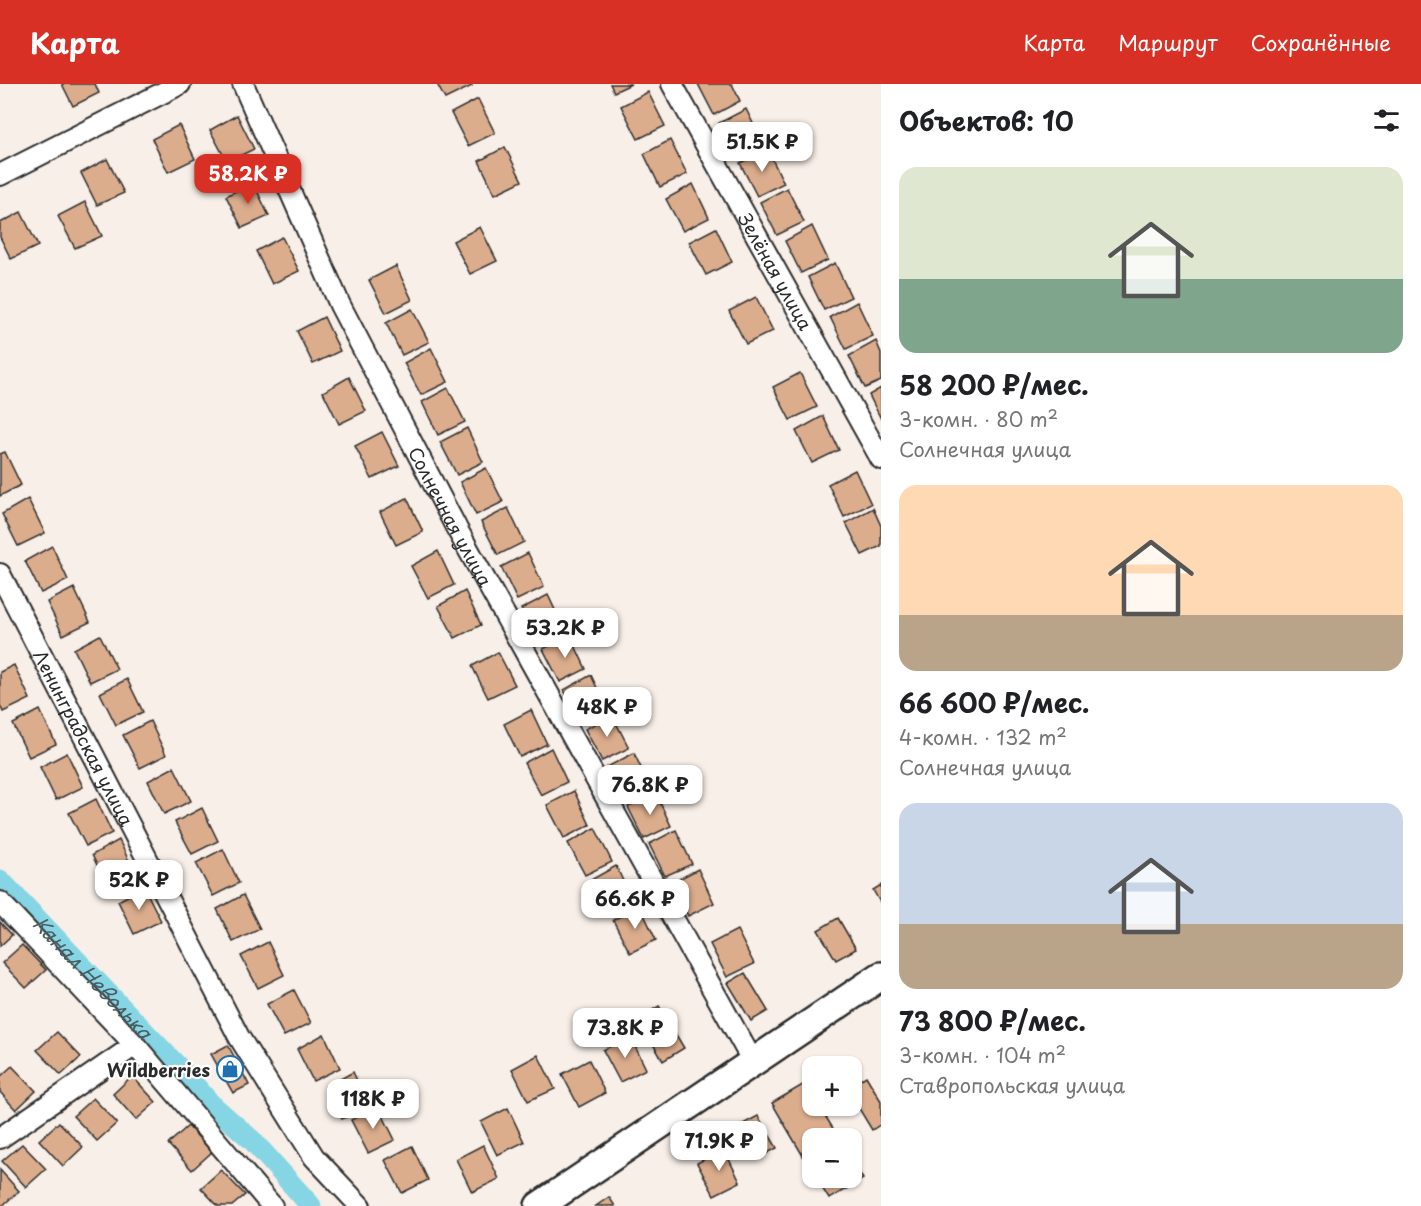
<!DOCTYPE html>
<html lang="ru">
<head>
<meta charset="utf-8">
<style>
	:root { --surface:#fff; --page:#f6f6f6; --text:#202124; --muted:#757577; --accent:#d93025 }
	body { margin:0; font-family:"Playpen Sans",sans-serif; background:var(--page); color:var(--text); height:100vh; display:flex; flex-direction:column; font-size:22px; white-space:nowrap }
	* { box-sizing:border-box; margin:0 }
	p { font-size:20px; color:var(--muted) }
	.icon { flex:none; width:33px; height:33px; fill:none; stroke:currentColor; stroke-width:2; stroke-linecap:round; stroke-linejoin:round }
	.map { position:relative; flex:1; overflow:hidden }
	.panel { display:flex; flex-direction:column; background:var(--surface); width:540px }
	.panel>* { flex:none }
	.controls { position:absolute; left:802px; top:972px; display:grid; gap:12px }
	.controls a { display:grid; place-items:center; width:60px; height:60px; border-radius:12px; background:var(--surface); box-shadow:0 2px 4px #0004; font-size:30px }
	.price { position:absolute; translate:-50% -51px; padding:0 14px; border-radius:12px; background:#fff; color:#222; font-size:20px; line-height:39px; filter:drop-shadow(0 2px 3px #0008) }
	.price::after { content:''; position:absolute; left:50%; top:36px; width:18px; height:14px; margin-left:-9px; background:inherit; clip-path:polygon(0 0,100% 0,50% 100%) }
	.price.current { background:var(--accent); color:#fff }
	ul { padding:0; list-style:none }
	li { display:grid; align-content:center; gap:12px; height:318px; padding:0 18px }
	li span { display:grid; place-items:center; height:186px; border-radius:18px; color:#555 }
	li>.icon { margin-inline-start:auto }
	span .icon { width:108px; height:108px; fill:#fffc; stroke-width:1 }
	li b { font-size:26px }
	h2 { display:flex; justify-content:space-between; align-items:center; height:72px; padding:0 18px; font-size:26px }
	header { display:flex; align-items:center; gap:36px; box-sizing:border-box; height:84px; padding:0 30px; background:var(--accent); color:#fff }
	header strong { font-size:28px }
	nav { display:flex; gap:33px; margin-inline-start:auto; font-size:21px }
	main { display:flex; flex:1; min-height:0 }
	.map>svg:first-child { display:block }
	.lines { fill:none; stroke-linecap:round; stroke-linejoin:round }
	.canal { stroke:#86d5e4; stroke-width:21 }
	.building { fill:#dcad8d; stroke:#2b2b2b; stroke-width:1.5 }
	.minor-casing { stroke:#2b2b2b; stroke-width:24 }
	.secondary-casing { stroke:#2b2b2b; stroke-width:32 }
	.minor { stroke:#fff; stroke-width:20 }
	.secondary { stroke:#fff; stroke-width:27 }
	.labels { text-anchor:middle; dominant-baseline:central; stroke-width:4.5; stroke-linejoin:round; paint-order:stroke }
	.street-label { font-size:18px; fill:#2b2b2b; stroke:#fff }
	.poi-label { font-size:18px; font-weight:bold; fill:#2b2b2b; stroke:#fff; text-anchor:end }
	.water-label { font-size:20px; font-style:italic; fill:#465e62; stroke:#fff }
</style>
</head>
<body>
<header>
<strong>Карта</strong>
<nav><a>Карта</a><a>Маршрут</a><a>Сохранённые</a></nav>
</header>
<main>
<div class="map">
<svg width="881" height="1122" viewBox="0 0 881 1122">
	<rect width="100%" height="100%" fill="#f8efe8"/>
	<filter id="ink" filterUnits="userSpaceOnUse"><feTurbulence type="fractalNoise" baseFrequency=".0167" numOctaves="2"/><feDisplacementMap in="SourceGraphic" scale="12" xChannelSelector="R" yChannelSelector="G"/><feConvolveMatrix kernelMatrix="1 2 1 2 8 2 1 2 1" color-interpolation-filters="sRGB"/></filter>
	<g filter="url(#ink)">
		<g class="lines">
			<path class="canal" id="s1" d="M 0,796 L 185,990 L 210,1019 L 253,1057 L 311,1122"/>
		</g>
		<g class="building">
			<path d="M 62,0 L 95,0 L 99,9 L 73,22 Z"/>
			<path d="M 437,0 L 471,0 L 472,2 L 445,15 Z"/>
			<path d="M 610,0 L 631,0 L 614,8 Z"/>
			<path d="M 698,0 L 732,0 L 740,17 L 714,31 Z"/>
			<path d="M 648,8 L 665,42 L 638,55 L 621,22 Z"/>
			<path d="M 478,15 L 495,49 L 468,62 L 451,29 Z"/>
			<path d="M 746,25 L 762,58 L 736,71 L 719,39 Z"/>
			<path d="M 237,31 L 254,65 L 227,78 L 210,46 Z"/>
			<path d="M 179,41 L 195,75 L 168,88 L 152,55 Z"/>
			<path d="M 670,56 L 687,90 L 660,103 L 644,70 Z"/>
			<path d="M 505,63 L 522,97 L 495,110 L 479,77 Z"/>
			<path d="M 767,65 L 784,99 L 757,112 L 740,79 Z"/>
			<path d="M 107,75 L 124,109 L 97,121 L 81,89 Z"/>
			<path d="M 253,98 L 269,132 L 242,144 L 226,112 Z"/>
			<path d="M 693,100 L 709,134 L 683,147 L 666,115 Z"/>
			<path d="M 787,104 L 804,138 L 777,151 L 760,118 Z"/>
			<path d="M 85,118 L 102,152 L 75,164 L 58,132 Z"/>
			<path d="M 21,128 L 38,162 L 11,175 L 0,153 L 0,139 Z"/>
			<path d="M 812,142 L 828,176 L 801,189 L 785,157 Z"/>
			<path d="M 480,143 L 497,177 L 470,190 L 453,157 Z"/>
			<path d="M 716,144 L 732,178 L 706,191 L 689,158 Z"/>
			<path d="M 282,153 L 299,187 L 272,200 L 256,167 Z"/>
			<path d="M 835,179 L 851,213 L 824,226 L 808,193 Z"/>
			<path d="M 396,182 L 412,216 L 386,229 L 369,196 Z"/>
			<path d="M 756,213 L 773,247 L 746,260 L 729,227 Z"/>
			<path d="M 857,218 L 873,252 L 846,265 L 830,233 Z"/>
			<path d="M 412,225 L 429,258 L 402,271 L 386,239 Z"/>
			<path d="M 324,233 L 340,267 L 313,280 L 297,247 Z"/>
			<path d="M 876,257 L 881,269 L 881,297 L 865,304 L 849,272 Z"/>
			<path d="M 431,264 L 448,298 L 421,311 L 404,279 Z"/>
			<path d="M 800,289 L 817,323 L 790,336 L 773,303 Z"/>
			<path d="M 349,293 L 366,327 L 339,340 L 323,308 Z"/>
			<path d="M 448,304 L 465,338 L 438,351 L 422,318 Z"/>
			<path d="M 881,304 L 881,335 L 869,311 Z"/>
			<path d="M 823,332 L 839,366 L 812,379 L 796,347 Z"/>
			<path d="M 467,344 L 483,378 L 457,391 L 440,358 Z"/>
			<path d="M 382,348 L 399,382 L 372,395 L 355,362 Z"/>
			<path d="M 5,368 L 21,401 L 0,412 L 0,370 Z"/>
			<path d="M 486,384 L 503,418 L 476,431 L 460,398 Z"/>
			<path d="M 855,386 L 871,420 L 844,433 L 828,400 Z"/>
			<path d="M 407,414 L 423,448 L 396,461 L 380,428 Z"/>
			<path d="M 28,415 L 45,449 L 18,462 L 2,430 Z"/>
			<path d="M 508,424 L 524,458 L 498,471 L 481,438 Z"/>
			<path d="M 873,424 L 881,442 L 881,462 L 862,471 L 846,439 Z"/>
			<path d="M 52,462 L 68,496 L 41,509 L 25,477 Z"/>
			<path d="M 438,467 L 454,501 L 428,514 L 411,482 Z"/>
			<path d="M 528,469 L 544,503 L 517,516 L 501,483 Z"/>
			<path d="M 74,504 L 90,538 L 63,551 L 47,518 Z"/>
			<path d="M 465,507 L 481,541 L 455,554 L 438,522 Z"/>
			<path d="M 548,511 L 564,545 L 538,557 L 521,525 Z"/>
			<path d="M 100,551 L 117,585 L 90,598 L 74,565 Z"/>
			<path d="M 570,551 L 586,585 L 560,598 L 543,565 Z"/>
			<path d="M 498,568 L 515,601 L 488,614 L 472,582 Z"/>
			<path d="M 14,581 L 30,615 L 3,628 L 0,621 L 0,588 Z"/>
			<path d="M 591,591 L 607,625 L 580,638 L 564,606 Z"/>
			<path d="M 127,595 L 143,628 L 116,641 L 100,609 Z"/>
			<path d="M 40,626 L 56,660 L 29,673 L 13,640 Z"/>
			<path d="M 531,626 L 547,660 L 520,673 L 504,640 Z"/>
			<path d="M 612,631 L 629,664 L 602,677 L 585,645 Z"/>
			<path d="M 150,637 L 166,671 L 140,684 L 123,651 Z"/>
			<path d="M 551,664 L 567,698 L 541,711 L 524,679 Z"/>
			<path d="M 67,669 L 83,703 L 56,716 L 40,683 Z"/>
			<path d="M 634,669 L 650,703 L 624,715 L 607,683 Z"/>
			<path d="M 174,683 L 191,717 L 164,730 L 148,697 Z"/>
			<path d="M 574,707 L 590,741 L 564,754 L 547,721 Z"/>
			<path d="M 655,708 L 671,742 L 644,755 L 628,723 Z"/>
			<path d="M 96,715 L 112,749 L 86,762 L 69,729 Z"/>
			<path d="M 202,724 L 218,757 L 192,770 L 175,738 Z"/>
			<path d="M 595,744 L 612,778 L 585,791 L 568,759 Z"/>
			<path d="M 676,746 L 692,780 L 665,792 L 649,760 Z"/>
			<path d="M 119,756 L 135,790 L 108,803 L 92,771 Z"/>
			<path d="M 223,765 L 239,799 L 213,812 L 196,779 Z"/>
			<path d="M 616,782 L 632,816 L 605,829 L 589,797 Z"/>
			<path d="M 698,785 L 714,819 L 688,832 L 671,799 Z"/>
			<path d="M 881,801 L 881,820 L 873,806 Z"/>
			<path d="M 144,803 L 161,837 L 134,850 L 118,817 Z"/>
			<path d="M 243,811 L 260,845 L 233,858 L 217,825 Z"/>
			<path d="M 640,822 L 656,856 L 630,869 L 613,836 Z"/>
			<path d="M 838,834 L 856,865 L 836,876 L 818,846 Z"/>
			<path d="M 0,838 L 12,851 L 0,862 Z"/>
			<path d="M 737,846 L 754,880 L 727,893 L 710,860 Z"/>
			<path d="M 268,858 L 284,891 L 258,904 L 241,872 Z"/>
			<path d="M 22,861 L 46,886 L 26,904 L 2,879 Z"/>
			<path d="M 745,889 L 768,927 L 751,937 L 728,899 Z"/>
			<path d="M 294,906 L 311,939 L 284,952 L 267,920 Z"/>
			<path d="M 659,922 L 684,964 L 663,977 L 638,935 Z"/>
			<path d="M 57,948 L 81,973 L 61,991 L 37,966 Z"/>
			<path d="M 324,950 L 340,984 L 313,997 L 297,965 Z"/>
			<path d="M 630,952 L 646,985 L 620,998 L 603,966 Z"/>
			<path d="M 228,961 L 249,1001 L 233,1009 L 211,970 Z"/>
			<path d="M 538,971 L 555,1005 L 528,1017 L 512,985 Z"/>
			<path d="M 589,976 L 605,1009 L 579,1023 L 562,990 Z"/>
			<path d="M 12,982 L 36,1007 L 16,1026 L 0,1008 L 0,993 Z"/>
			<path d="M 353,988 L 369,1022 L 342,1035 L 326,1003 Z"/>
			<path d="M 132,992 L 156,1018 L 136,1036 L 113,1010 Z"/>
			<path d="M 866,992 L 881,1017 L 881,1040 L 872,1046 L 852,1013 L 852,1001 Z"/>
			<path d="M 806,999 L 813,1011 L 813,1022 L 819,1022 L 839,1054 L 813,1054 L 813,1089 L 772,1019 Z"/>
			<path d="M 93,1014 L 117,1039 L 97,1057 L 73,1032 Z"/>
			<path d="M 378,1022 L 395,1056 L 368,1069 L 351,1036 Z"/>
			<path d="M 508,1024 L 524,1058 L 497,1071 L 481,1038 Z"/>
			<path d="M 758,1032 L 777,1064 L 760,1073 L 741,1041 Z"/>
			<path d="M 59,1038 L 83,1063 L 63,1082 L 39,1056 Z"/>
			<path d="M 188,1042 L 212,1068 L 192,1086 L 168,1060 Z"/>
			<path d="M 22,1060 L 46,1085 L 26,1103 L 2,1077 Z"/>
			<path d="M 483,1061 L 499,1095 L 472,1108 L 456,1075 Z"/>
			<path d="M 412,1062 L 428,1096 L 402,1109 L 385,1076 Z"/>
			<path d="M 724,1065 L 740,1098 L 714,1111 L 697,1079 Z"/>
			<path d="M 852,1076 L 863,1095 L 829,1115 L 816,1094 L 852,1094 Z"/>
			<path d="M 0,1086 L 19,1107 L 2,1122 L 0,1122 Z"/>
			<path d="M 221,1086 L 245,1111 L 232,1122 L 218,1122 L 201,1104 Z"/>
			<path d="M 609,1113 L 615,1122 L 596,1122 Z"/>
		</g>
		<g class="lines">
			<defs>
				<g id="minor">
					<path id="s2" d="M 243,0 L 340,221 L 457,445 L 753,978"/>
					<path id="s3" d="M 672,0 L 881,375"/>
					<path d="M 0,91 L 180,0"/>
					<path id="s4" d="M 0,490 L 239,953 L 314,1073 L 360,1122"/>
					<path d="M 0,818 L 135,961 L 272,1122"/>
					<path d="M 0,1054 L 135,961"/>
				</g>
				<path id="secondary" d="M 539,1122 L 881,892"/>
			</defs>
			<use href="#minor" class="minor-casing"/>
			<use href="#secondary" class="secondary-casing"/>
			<use href="#minor" class="minor"/>
			<use href="#secondary" class="secondary"/>
		</g>
	</g>
	<defs>
		<symbol id="shop-ring" viewBox="-11 -11 22 22"><circle r="9.5" fill="#fff" stroke="#1f6fb2" stroke-width="1.5"/><path d="M-5-2.5h2.3a2.7 3.5 0 0 1 5.4 0H5L5.5 6h-11ZM-1.5-2.5h3a1.5 2.3 0 0 0-3 0Z" fill="#1f6fb2"/></symbol>
	</defs>
	<g fill-rule="evenodd">
		<use href="#shop-ring" x="215" y="970" width="30" height="30"/>
	</g>
	<g class="labels">
		<g class="street-label">
			<text stroke="none"><textPath href="#s3" startOffset="214">Зелёная улица</textPath></text>
			<text stroke="none"><textPath href="#s2" startOffset="480">Солнечная улица</textPath></text>
			<text stroke="none"><textPath href="#s4" startOffset="184">Ленинградская улица</textPath></text>
		</g>
		<g class="poi-label">
			<text x="210" y="985">Wildberries</text>
		</g>
		<g class="water-label">
			<text stroke="none"><textPath href="#s1" startOffset="135">Канал Неволька</textPath></text>
		</g>
	</g>
</svg>
<div class="controls">
<a>+</a>
<a>−</a>
</div>
<b class="price" style="left:762px;top:89px">51.5K ₽</b>
<b class="price current" style="left:248px;top:121px">58.2K ₽</b>
<b class="price" style="left:565px;top:575px">53.2K ₽</b>
<b class="price" style="left:607px;top:654px">48K ₽</b>
<b class="price" style="left:650px;top:732px">76.8K ₽</b>
<b class="price" style="left:139px;top:827px">52K ₽</b>
<b class="price" style="left:635px;top:846px">66.6K ₽</b>
<b class="price" style="left:625px;top:975px">73.8K ₽</b>
<b class="price" style="left:373px;top:1046px">118K ₽</b>
<b class="price" style="left:719px;top:1088px">71.9K ₽</b>
</div>
<section class="panel">
<h2>Объектов: 10<svg class="icon" aria-label="filters" viewBox="0 0 24 24"><path d="M4 7h16M4 17h16"/><circle cx="9" cy="7" r="2"/><circle cx="15" cy="17" r="2"/></svg></h2>
<ul>
<li><span style="background:linear-gradient(#dfe7d0 60%,#7fa58c 0)"><svg class="icon" aria-label="home" viewBox="0 0 24 24"><path d="M3 11l9-7 9 7M6 9v11h12V9"/></svg></span><div><b>58 200 ₽/мес.</b><p>3-комн. · 80 m²</p><p>Солнечная улица</p></div></li>
<li><span style="background:linear-gradient(#ffd9b3 70%,#b9a48a 0)"><svg class="icon" aria-label="home" viewBox="0 0 24 24"><path d="M3 11l9-7 9 7M6 9v11h12V9"/></svg></span><div><b>66 600 ₽/мес.</b><p>4-комн. · 132 m²</p><p>Солнечная улица</p></div></li>
<li><span style="background:linear-gradient(#c9d6e8 65%,#b9a48a 0)"><svg class="icon" aria-label="home" viewBox="0 0 24 24"><path d="M3 11l9-7 9 7M6 9v11h12V9"/></svg></span><div><b>73 800 ₽/мес.</b><p>3-комн. · 104 m²</p><p>Ставропольская улица</p></div></li>
</ul>
</section>
</main>
</body>
</html>
